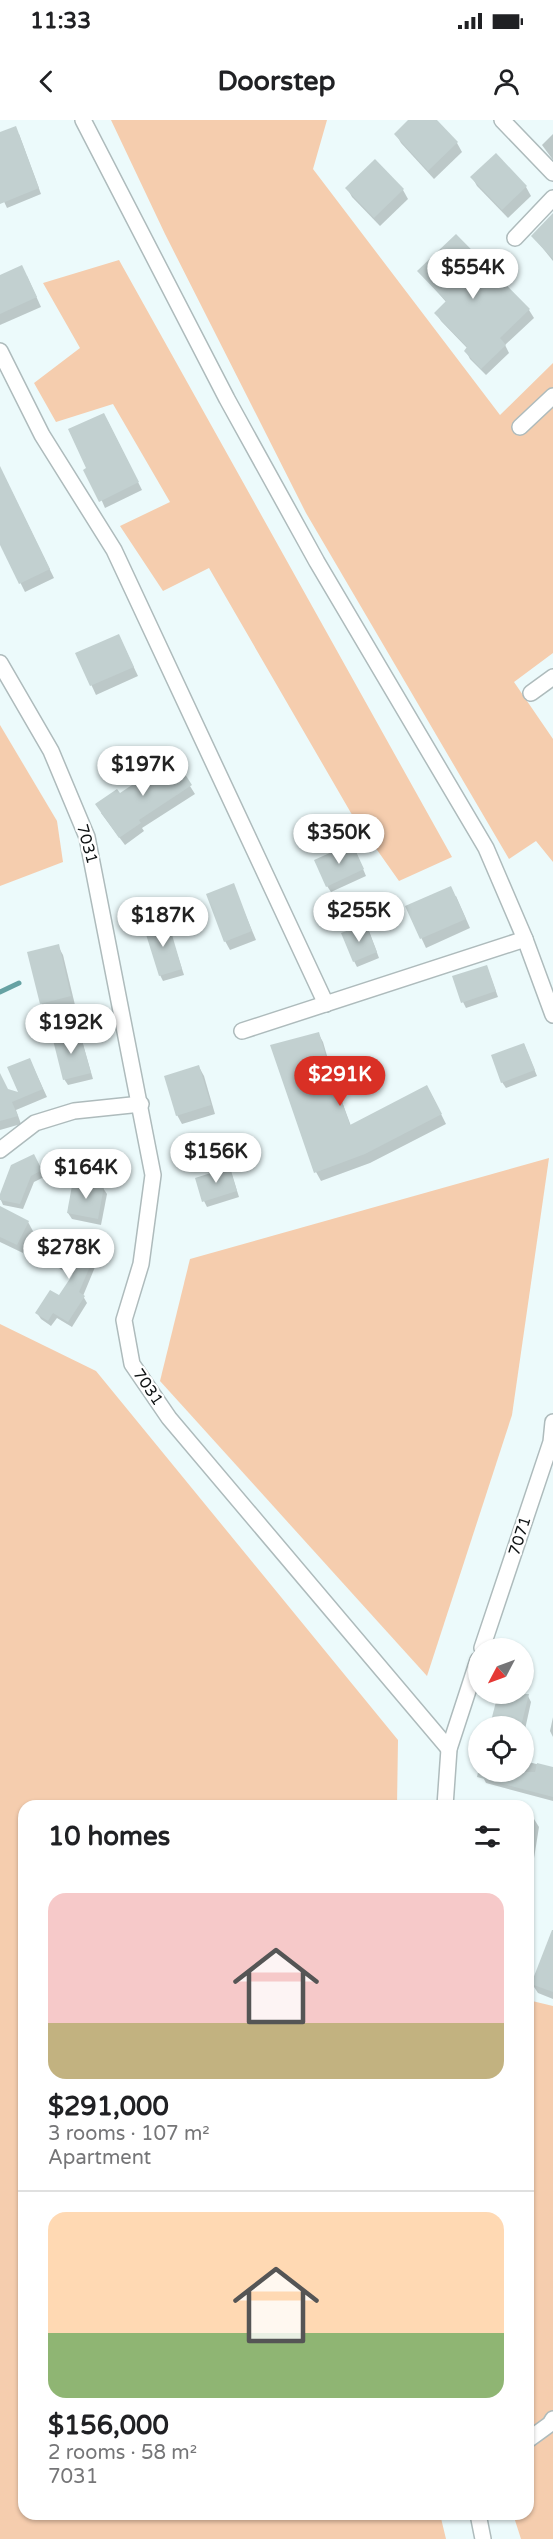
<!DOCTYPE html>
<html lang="en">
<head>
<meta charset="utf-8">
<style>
	:root { --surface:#fff; --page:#f6f6f6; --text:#202124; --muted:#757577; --line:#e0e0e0; --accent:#d93025 }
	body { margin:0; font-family:"Varela Round",sans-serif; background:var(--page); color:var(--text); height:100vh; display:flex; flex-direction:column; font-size:22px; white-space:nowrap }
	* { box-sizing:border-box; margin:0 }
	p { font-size:20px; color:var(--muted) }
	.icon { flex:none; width:33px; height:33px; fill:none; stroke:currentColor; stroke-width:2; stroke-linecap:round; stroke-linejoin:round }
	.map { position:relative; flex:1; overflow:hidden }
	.side { position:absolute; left:18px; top:1680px; width:516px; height:720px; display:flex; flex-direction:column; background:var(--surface); border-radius:18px; box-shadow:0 2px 4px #0004 }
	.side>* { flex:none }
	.needle { width:39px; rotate:229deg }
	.buttons { position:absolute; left:468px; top:1518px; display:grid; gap:12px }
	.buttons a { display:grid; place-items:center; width:66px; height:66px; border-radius:50%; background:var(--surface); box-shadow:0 2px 4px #0004; font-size:30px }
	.price { position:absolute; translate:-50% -51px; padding:0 14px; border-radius:21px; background:#fff; color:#222; font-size:20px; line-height:39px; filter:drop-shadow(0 2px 3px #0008) }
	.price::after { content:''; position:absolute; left:50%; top:36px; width:18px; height:14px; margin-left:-9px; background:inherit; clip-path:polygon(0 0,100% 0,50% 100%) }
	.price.active { background:var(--accent); color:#fff }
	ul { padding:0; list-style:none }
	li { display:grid; align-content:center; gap:12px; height:318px; padding:0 30px }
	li+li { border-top:2px solid var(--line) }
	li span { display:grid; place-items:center; height:186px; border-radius:18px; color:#555 }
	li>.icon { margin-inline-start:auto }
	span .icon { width:108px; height:108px; fill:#fffc; stroke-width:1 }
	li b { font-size:26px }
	h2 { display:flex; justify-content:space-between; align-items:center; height:72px; padding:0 30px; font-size:26px }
	.status { display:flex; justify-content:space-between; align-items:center; height:42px; padding:0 30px; background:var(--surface); direction:ltr }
	.status svg { height:16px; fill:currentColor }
	header { display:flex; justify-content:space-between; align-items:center; height:78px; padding:0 30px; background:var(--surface); font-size:27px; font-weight:700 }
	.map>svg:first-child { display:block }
	.grass { fill:#f5cdae }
	.shadow { fill:#0003 }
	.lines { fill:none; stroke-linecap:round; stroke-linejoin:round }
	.stream { stroke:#66a2a3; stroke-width:5 }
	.building { fill:#c2d0d0 }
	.street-casing { stroke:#aebbbc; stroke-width:18 }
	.street { stroke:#fff; stroke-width:15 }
	.labels { text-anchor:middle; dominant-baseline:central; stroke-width:4.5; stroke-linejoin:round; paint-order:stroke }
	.street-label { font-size:16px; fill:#0e1213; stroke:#fff }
</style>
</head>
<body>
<div class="status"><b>11:33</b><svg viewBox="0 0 49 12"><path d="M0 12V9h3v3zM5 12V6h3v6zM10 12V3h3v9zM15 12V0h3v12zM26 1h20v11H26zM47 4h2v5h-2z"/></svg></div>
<header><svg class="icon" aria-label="back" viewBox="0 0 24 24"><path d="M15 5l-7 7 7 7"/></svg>Doorstep<svg class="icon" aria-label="person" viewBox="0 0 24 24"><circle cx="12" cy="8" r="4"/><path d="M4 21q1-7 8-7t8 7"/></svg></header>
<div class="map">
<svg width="553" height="2419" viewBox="0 0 553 2419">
	<rect width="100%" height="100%" fill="#ecfafb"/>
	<g class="grass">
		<path d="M 111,0 L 327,0 L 313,49 L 500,295 L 553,243 L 553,533 L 514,562 L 553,619 L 553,742 L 536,721 L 509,739 L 306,393 L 165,114 Z"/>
		<path d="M 119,140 L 452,737 L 399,761 L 351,693 L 209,448 L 163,471 L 120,406 L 170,382 L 113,284 L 56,302 L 34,263 L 80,228 L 43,163 Z"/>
		<path d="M 0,605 L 57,701 L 63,742 L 0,766 Z"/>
		<path d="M 549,1038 L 512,1295 L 427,1556 L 160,1261 L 190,1139 Z"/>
		<path d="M 0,1204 L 96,1251 L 398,1620 L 397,1686 L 24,1686 L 24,2394 L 440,2394 L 446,2419 L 0,2419 Z"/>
		<path d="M 528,1880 L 553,1886 L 553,2419 L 521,2419 L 513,2394 L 528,2394 Z"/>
	</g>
	<g class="shadow">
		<path d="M 410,0 L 435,0 L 457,23 L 462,32 L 434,59 L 401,23 L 396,14 Z"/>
		<path d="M 0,14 L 19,14 L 41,74 L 7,88 L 0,73 Z"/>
		<path d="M 553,14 L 553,40 L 542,25 Z"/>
		<path d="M 375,41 L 403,70 L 408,79 L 380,106 L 352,77 L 347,68 Z"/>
		<path d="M 472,57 L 526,67 L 531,76 L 508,98 L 477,66 Z"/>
		<path d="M 553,96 L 553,141 L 533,116 Z"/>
		<path d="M 419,151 L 529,190 L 534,198 L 505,225 L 509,233 L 486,255 L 470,239 L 466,231 L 468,229 L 441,201 L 436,193 L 447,183 Z"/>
		<path d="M 27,156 L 41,187 L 0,205 L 0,157 Z"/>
		<path d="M 108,302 L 142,370 L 105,388 L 88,349 Z"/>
		<path d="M 0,367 L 12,372 L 54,458 L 25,472 L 0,422 Z"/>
		<path d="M 119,516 L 138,556 L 96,575 L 77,534 Z"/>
		<path d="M 173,639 L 195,674 L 142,708 L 144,711 L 125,725 L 101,693 L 119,675 Z"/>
		<path d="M 355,730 L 366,756 L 331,772 L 327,766 Z"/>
		<path d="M 233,765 L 256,820 L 230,830 L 225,821 Z"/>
		<path d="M 456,776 L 470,808 L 426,828 L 407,787 Z"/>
		<path d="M 167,803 L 184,855 L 163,861 L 160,855 Z"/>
		<path d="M 369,811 L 379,838 L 357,847 L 354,841 Z"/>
		<path d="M 58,826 L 63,835 L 75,885 L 46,892 L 41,883 Z"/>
		<path d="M 487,847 L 498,877 L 466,888 L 463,882 Z"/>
		<path d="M 79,911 L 93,959 L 68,965 L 64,959 Z"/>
		<path d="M 318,913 L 323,922 L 335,963 L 351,1006 L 432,976 L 446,1004 L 370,1043 L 321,1061 L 316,1052 Z"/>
		<path d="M 524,924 L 537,956 L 506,968 L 502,962 Z"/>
		<path d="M 30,940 L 47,977 L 16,990 L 21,1004 L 0,1010 L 0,968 L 20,975 Z"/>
		<path d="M 199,947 L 204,956 L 215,994 L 182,1004 L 177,995 Z"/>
		<path d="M 37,1041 L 44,1057 L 34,1062 L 23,1089 L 3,1085 L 0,1078 Z"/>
		<path d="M 232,1055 L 239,1077 L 207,1087 L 204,1081 Z"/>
		<path d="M 103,1068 L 107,1074 L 101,1105 L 72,1099 L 68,1093 Z"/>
		<path d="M 0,1088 L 28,1102 L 33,1111 L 23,1133 L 0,1122 Z"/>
		<path d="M 97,1129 L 100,1135 L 83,1176 L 87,1183 L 72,1207 L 57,1198 L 51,1206 L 41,1199 L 37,1193 L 60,1177 L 74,1155 L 60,1149 L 56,1143 Z"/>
		<path d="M 500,1574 L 528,1576 L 531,1582 L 524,1614 L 524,1606 L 496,1606 L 493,1600 Z"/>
		<path d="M 553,1597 L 553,1617 L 550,1611 Z"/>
		<path d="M 524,1641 L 553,1648 L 553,1681 L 486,1663 L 483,1657 L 484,1652 L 524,1652 Z"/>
		<path d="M 528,1698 L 534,1699 L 539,1707 L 528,1776 Z"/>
		<path d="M 553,1827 L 553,1879 L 538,1873 L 532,1864 Z"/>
	</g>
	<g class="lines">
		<path class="stream" d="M 0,872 L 19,863"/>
	</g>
	<g class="building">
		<path d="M 408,0 L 437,0 L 458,22 L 428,51 L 394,14 Z"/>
		<path d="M 16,6 L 39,68 L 0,84 L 0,12 Z"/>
		<path d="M 496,33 L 527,66 L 502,90 L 470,57 Z"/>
		<path d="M 375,39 L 404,69 L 374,98 L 345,68 Z"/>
		<path d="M 553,93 L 553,139 L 531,116 Z"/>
		<path d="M 456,114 L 530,189 L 500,218 L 506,225 L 481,249 L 464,231 L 467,227 L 434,193 L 446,181 L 417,151 Z"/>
		<path d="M 22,145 L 37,177 L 0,194 L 0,155 Z"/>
		<path d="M 104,293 L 139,362 L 99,382 L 83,350 L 86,348 L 68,309 Z"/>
		<path d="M 0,346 L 50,449 L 19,464 L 0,425 Z"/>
		<path d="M 119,514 L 134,547 L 90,566 L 75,533 Z"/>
		<path d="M 174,637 L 192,665 L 139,700 L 141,703 L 119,718 L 95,684 L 117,669 L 120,673 Z"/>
		<path d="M 352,723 L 364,749 L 326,767 L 314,740 Z"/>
		<path d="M 234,763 L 252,811 L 224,822 L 206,774 Z"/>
		<path d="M 451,766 L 466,799 L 420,819 L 405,786 Z"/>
		<path d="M 168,801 L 182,849 L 159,856 L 144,808 Z"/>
		<path d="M 366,804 L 377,832 L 353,842 L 341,813 Z"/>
		<path d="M 59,824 L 71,876 L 40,884 L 27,832 Z"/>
		<path d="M 487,845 L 496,871 L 461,883 L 452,856 Z"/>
		<path d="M 79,909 L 91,953 L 63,960 L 52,916 Z"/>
		<path d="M 319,912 L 333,961 L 335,961 L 350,1005 L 427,965 L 442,994 L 365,1034 L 314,1053 L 270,925 Z"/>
		<path d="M 524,923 L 535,950 L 501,963 L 491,935 Z"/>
		<path d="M 30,938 L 43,969 L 12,982 L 18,996 L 0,1001 L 0,953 L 8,969 L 18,972 L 7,947 Z"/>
		<path d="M 199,945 L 211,985 L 176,996 L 164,956 Z"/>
		<path d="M 34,1034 L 42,1050 L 31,1056 L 20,1084 L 0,1080 L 0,1074 L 11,1045 Z"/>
		<path d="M 230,1047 L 237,1071 L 202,1082 L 195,1058 Z"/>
		<path d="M 73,1060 L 104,1066 L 98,1099 L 67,1093 Z"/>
		<path d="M 0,1086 L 29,1101 L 17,1125 L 0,1117 Z"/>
		<path d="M 67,1115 L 98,1128 L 79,1172 L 85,1176 L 68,1202 L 53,1193 L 48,1201 L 35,1193 L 50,1170 L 59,1175 L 75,1151 L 55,1143 Z"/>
		<path d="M 498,1574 L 529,1574 L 521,1606 L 491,1601 Z"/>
		<path d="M 537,1643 L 553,1647 L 553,1677 L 477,1657 L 478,1652 L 535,1652 Z"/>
		<path d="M 552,1810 L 553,1810 L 553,1872 L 531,1864 Z"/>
	</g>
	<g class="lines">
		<defs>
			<g id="street">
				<path d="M 83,0 L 227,279 L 317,442 L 486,728 L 525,819 L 553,895"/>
				<path d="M 502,0 L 553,53"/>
				<path d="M 515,118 L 553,78"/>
				<path d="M 0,231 L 42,315 L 114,430 L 326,884"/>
				<path d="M 520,307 L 553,276"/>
				<path d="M 0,543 L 51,631 L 87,717 L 153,1055 L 141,1144 L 124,1200 L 132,1244 L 169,1298 L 449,1629"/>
				<path d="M 531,573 L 553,557"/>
				<path d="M 242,911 L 525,819"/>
				<path d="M 0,1030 L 35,1003 L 74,991 L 141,984"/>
				<path d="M 482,1528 L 551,1322 L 553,1302"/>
				<path d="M 445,1686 L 449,1629 L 478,1540"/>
				<path d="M 528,2320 L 550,2304 L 553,2299"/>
				<path d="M 478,2394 L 483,2419"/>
			</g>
		</defs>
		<use href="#street" class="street-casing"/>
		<use href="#street" class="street"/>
	</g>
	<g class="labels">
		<g class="street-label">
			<text transform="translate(87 724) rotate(74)">7031</text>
			<text transform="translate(148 1267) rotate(56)">7031</text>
			<text transform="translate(520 1416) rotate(-72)">7071</text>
		</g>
	</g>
</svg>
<div class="buttons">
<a><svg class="needle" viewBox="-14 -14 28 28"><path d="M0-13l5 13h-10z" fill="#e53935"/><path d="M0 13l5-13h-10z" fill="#757577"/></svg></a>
<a><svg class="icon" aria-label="locate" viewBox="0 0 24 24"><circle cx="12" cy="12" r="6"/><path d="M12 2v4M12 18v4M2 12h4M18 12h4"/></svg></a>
</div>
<b class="price" style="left:473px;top:180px">$554K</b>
<b class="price" style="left:143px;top:677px">$197K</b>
<b class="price" style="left:339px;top:745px">$350K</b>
<b class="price" style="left:359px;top:823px">$255K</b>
<b class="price" style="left:163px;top:828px">$187K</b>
<b class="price" style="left:71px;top:935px">$192K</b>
<b class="price active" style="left:340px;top:987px">$291K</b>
<b class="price" style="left:216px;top:1064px">$156K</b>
<b class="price" style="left:86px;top:1080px">$164K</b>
<b class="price" style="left:69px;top:1160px">$278K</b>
<section class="side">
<h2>10 homes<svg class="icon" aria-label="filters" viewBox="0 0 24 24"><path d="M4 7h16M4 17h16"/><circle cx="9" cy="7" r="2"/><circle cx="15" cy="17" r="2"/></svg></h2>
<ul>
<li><span style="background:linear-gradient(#f6c9c9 70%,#c2b280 0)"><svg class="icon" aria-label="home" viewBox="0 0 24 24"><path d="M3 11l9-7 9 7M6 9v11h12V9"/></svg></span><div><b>$291,000</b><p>3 rooms · 107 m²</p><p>Apartment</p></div></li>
<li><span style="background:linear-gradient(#ffd9b3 65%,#8fb573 0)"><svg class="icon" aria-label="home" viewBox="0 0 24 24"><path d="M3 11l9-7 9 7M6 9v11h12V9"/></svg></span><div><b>$156,000</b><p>2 rooms · 58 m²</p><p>7031</p></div></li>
</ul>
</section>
</div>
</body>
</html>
